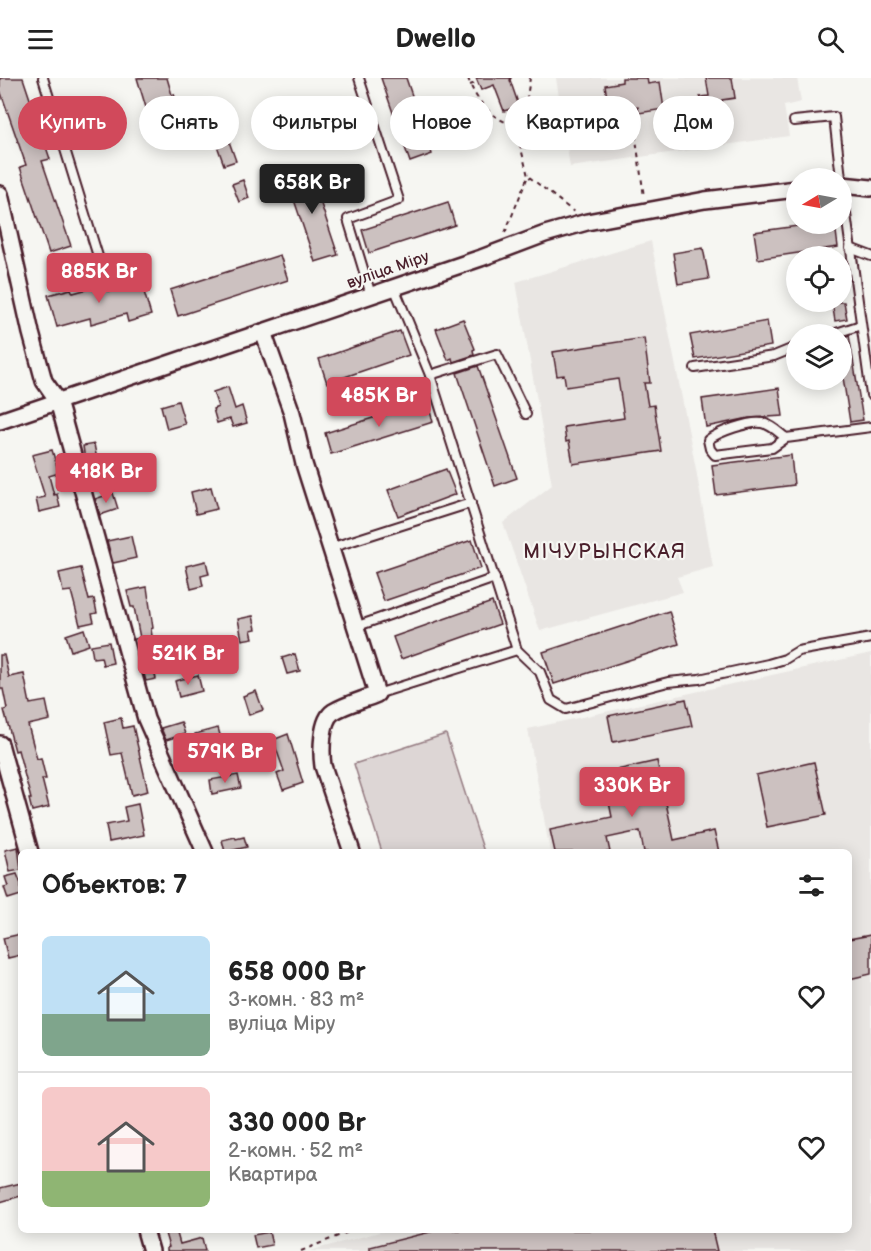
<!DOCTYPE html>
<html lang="ru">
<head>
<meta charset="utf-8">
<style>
	:root { --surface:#fff; --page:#f6f6f6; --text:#222; --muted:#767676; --line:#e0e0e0; --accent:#d1495b }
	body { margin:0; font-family:"Balsamiq Sans",sans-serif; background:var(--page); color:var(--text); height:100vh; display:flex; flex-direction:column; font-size:22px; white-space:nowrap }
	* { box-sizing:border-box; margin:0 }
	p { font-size:20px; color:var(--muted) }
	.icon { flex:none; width:33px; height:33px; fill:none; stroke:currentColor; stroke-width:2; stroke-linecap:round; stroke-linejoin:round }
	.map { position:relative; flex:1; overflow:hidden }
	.side { position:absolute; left:18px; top:771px; width:834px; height:384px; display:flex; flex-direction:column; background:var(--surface); border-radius:9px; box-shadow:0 3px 15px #0003 }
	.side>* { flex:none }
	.banner { position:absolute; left:18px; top:18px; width:836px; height:54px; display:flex; gap:12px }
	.needle { width:39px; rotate:260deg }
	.fabs { position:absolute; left:786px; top:90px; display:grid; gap:12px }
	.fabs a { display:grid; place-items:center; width:66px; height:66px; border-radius:50%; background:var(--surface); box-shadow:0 3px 15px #0003; font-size:30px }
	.price { position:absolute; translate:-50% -51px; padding:0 14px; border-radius:6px; background:var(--accent); color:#fff; font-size:20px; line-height:39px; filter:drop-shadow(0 2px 3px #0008) }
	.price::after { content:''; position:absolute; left:50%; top:36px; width:18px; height:14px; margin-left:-9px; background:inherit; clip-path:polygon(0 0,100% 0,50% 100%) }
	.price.on { background:#222; color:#fff }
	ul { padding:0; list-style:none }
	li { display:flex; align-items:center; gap:18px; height:150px; padding:0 24px }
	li+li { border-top:2px solid var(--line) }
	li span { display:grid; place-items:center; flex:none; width:168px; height:120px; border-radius:9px; color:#555 }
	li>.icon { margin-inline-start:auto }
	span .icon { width:72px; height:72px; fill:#fffc; stroke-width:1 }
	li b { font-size:26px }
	h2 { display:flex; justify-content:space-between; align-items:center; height:72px; padding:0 24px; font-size:26px }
	.pill { padding:0 21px; border-radius:27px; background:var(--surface); box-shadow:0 3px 15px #0003; font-size:21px; line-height:54px }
	.pill.on { background:var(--accent); color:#fff }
	header { display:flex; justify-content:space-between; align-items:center; height:78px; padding:0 24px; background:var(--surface); font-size:27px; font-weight:700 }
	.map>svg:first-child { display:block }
	.built { fill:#e9e6e3 }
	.green { fill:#ddd6d5; stroke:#947a80; stroke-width:1.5 }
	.building { fill:#ccc1c0; stroke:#4a1f2b; stroke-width:1.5 }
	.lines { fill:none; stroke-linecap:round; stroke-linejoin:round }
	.service-casing { stroke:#4a1f2b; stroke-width:12 }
	.minor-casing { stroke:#4a1f2b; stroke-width:20 }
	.path { stroke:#4a1f2b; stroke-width:2; stroke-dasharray:4.5 4.5; stroke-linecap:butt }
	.service { stroke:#f6f6f2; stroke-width:8 }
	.minor { stroke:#f6f6f2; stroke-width:15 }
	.labels { text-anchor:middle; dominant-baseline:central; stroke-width:4.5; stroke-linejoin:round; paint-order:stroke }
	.street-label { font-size:16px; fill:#4a1f2b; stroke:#f6f6f2 }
	.quarter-label { font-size:20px; letter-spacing:1.5px; fill:#4a1f2b; stroke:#f6f6f2 }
</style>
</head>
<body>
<header><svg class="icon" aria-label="menu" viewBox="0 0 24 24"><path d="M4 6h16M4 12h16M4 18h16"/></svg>Dwello<svg class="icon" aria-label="search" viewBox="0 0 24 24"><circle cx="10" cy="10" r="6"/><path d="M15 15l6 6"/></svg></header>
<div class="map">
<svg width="871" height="1173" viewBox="0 0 871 1173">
	<rect width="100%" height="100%" fill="#f6f6f2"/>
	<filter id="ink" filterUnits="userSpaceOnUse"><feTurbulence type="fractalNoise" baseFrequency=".0167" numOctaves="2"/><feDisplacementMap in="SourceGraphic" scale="12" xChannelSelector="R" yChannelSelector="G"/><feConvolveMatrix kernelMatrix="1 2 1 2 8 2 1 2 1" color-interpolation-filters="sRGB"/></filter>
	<g filter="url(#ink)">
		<g class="built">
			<path d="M 556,0 L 797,0 L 801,24 L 784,28 L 789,58 L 570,89 Z"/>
			<path d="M 651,163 L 695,386 L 713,489 L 677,499 L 683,514 L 540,553 L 503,445 L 552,407 L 516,204 Z"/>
			<path d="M 871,575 L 871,1173 L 309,1173 L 387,1152 L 849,1152 L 849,774 L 550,774 L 528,651 Z"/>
		</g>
		<path class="green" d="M 446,656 L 484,774 L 382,774 L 354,686 Z"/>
		<g class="building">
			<path d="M 0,0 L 23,0 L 50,81 L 42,83 L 71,168 L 49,175 L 20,89 L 26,87 L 0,12 Z"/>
			<path d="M 137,0 L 167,0 L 172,17 L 174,16 L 176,22 L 179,22 L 183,37 L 181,37 L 183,45 L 181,45 L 182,50 L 155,59 Z"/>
			<path d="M 381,0 L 406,0 L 432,76 L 410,84 Z"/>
			<path d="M 476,0 L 511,0 L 510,2 L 519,28 L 504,33 L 494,7 L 481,12 Z"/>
			<path d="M 622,0 L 647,0 L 648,6 L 660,4 L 664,31 L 639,35 L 638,29 L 609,33 L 605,7 L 622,4 Z"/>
			<path d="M 706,0 L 732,0 L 735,20 L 722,22 L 722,27 L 702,30 L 700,19 L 709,18 Z"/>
			<path d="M 226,55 L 236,83 L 224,87 L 214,59 Z"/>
			<path d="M 309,90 L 338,177 L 315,184 L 286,98 Z"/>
			<path d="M 243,102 L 249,120 L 239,124 L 232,106 Z"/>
			<path d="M 448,124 L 455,147 L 369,175 L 362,152 Z"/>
			<path d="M 813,146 L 835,146 L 838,169 L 758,181 L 754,154 Z"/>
			<path d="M 703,170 L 709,201 L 678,206 L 673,175 Z"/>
			<path d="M 280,177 L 288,202 L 178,238 L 170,212 Z"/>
			<path d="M 141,204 L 151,237 L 128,244 L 126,236 L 91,246 L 90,240 L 57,249 L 48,217 L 71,211 L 73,215 L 106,206 L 108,213 Z"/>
			<path d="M 832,224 L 844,224 L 847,241 L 835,243 Z"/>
			<path d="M 463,241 L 475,271 L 473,272 L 474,277 L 453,284 L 452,280 L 448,282 L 436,251 Z"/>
			<path d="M 767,243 L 771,268 L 695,281 L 690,257 Z"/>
			<path d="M 400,253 L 409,277 L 327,305 L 319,281 Z"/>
			<path d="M 849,257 L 863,342 L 850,344 L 842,293 L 842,260 Z"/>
			<path d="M 644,260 L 650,305 L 644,305 L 648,328 L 654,327 L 661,373 L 573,386 L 569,363 L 566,364 L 564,349 L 624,340 L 618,301 L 566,309 L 564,297 L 557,298 L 553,274 Z"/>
			<path d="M 478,288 L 517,400 L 495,408 L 457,295 Z"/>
			<path d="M 228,309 L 235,331 L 242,328 L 247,345 L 233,349 L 230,341 L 217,345 L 213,331 L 218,329 L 213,314 Z"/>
			<path d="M 779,310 L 783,338 L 749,340 L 706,349 L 702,321 Z"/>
			<path d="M 178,323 L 185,346 L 167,351 L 161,328 Z"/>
			<path d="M 427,323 L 433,344 L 331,376 L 325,355 Z"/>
			<path d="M 94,366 L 98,387 L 86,389 L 83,368 Z"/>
			<path d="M 52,372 L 59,395 L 49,398 L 54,417 L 57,416 L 60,429 L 39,434 L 36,421 L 45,419 L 32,377 Z"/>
			<path d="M 791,377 L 794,407 L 716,417 L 712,387 Z"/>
			<path d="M 446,391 L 456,416 L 398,438 L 388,412 Z"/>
			<path d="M 211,409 L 217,431 L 196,436 L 191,414 Z"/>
			<path d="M 113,415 L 118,431 L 100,437 L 95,421 Z"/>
			<path d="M 131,458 L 136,480 L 113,485 L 107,463 Z"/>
			<path d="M 472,462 L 481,490 L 384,523 L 374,495 Z"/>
			<path d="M 206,483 L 209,496 L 201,498 L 203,508 L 191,511 L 186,488 Z"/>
			<path d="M 81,490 L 89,522 L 94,521 L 97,535 L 92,536 L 94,544 L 80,547 L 71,513 L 63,514 L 59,495 Z"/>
			<path d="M 147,509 L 153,550 L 151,551 L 154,572 L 150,572 L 156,601 L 146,603 L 134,561 L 140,560 L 134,529 L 131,529 L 127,513 Z"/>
			<path d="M 492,524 L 500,546 L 401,581 L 393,559 Z"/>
			<path d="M 669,533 L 679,566 L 554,606 L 543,574 Z"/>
			<path d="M 253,538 L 256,551 L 251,552 L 253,560 L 242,562 L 238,541 Z"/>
			<path d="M 84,551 L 89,567 L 71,573 L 66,557 Z"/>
			<path d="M 109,564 L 113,585 L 103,587 L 101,579 L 93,580 L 91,567 Z"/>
			<path d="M 295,576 L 300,593 L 287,596 L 282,580 Z"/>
			<path d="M 0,577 L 4,577 L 9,599 L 24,596 L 30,626 L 46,623 L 50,642 L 28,647 L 37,681 L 41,680 L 46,701 L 42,701 L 49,729 L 32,733 L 29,721 L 31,721 L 18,672 L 15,673 L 4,632 L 7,631 L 3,611 L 0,611 Z"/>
			<path d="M 198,597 L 202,613 L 179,619 L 175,603 Z"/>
			<path d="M 256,613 L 263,632 L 249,637 L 243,618 Z"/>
			<path d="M 686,621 L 692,648 L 613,664 L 608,638 Z"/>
			<path d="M 121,640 L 123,650 L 133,648 L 148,713 L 132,717 L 122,675 L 111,677 L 104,644 Z"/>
			<path d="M 181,644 L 185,656 L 166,662 L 161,650 Z"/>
			<path d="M 218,650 L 223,667 L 200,673 L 195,656 Z"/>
			<path d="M 288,656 L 303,705 L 283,712 L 277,696 L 284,693 L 273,662 Z"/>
			<path d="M 657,683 L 674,762 L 714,753 L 719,774 L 644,774 L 640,753 L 607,760 L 610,774 L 555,774 L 550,752 L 612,739 L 603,695 Z"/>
			<path d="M 814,684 L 826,737 L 767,749 L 756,697 Z"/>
			<path d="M 238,697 L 241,710 L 212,716 L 210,702 Z"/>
			<path d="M 138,726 L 144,757 L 109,764 L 106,747 L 127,743 L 124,729 Z"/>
			<path d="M 235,759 L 236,761 L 244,759 L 247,769 L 225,774 L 222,762 Z"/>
			<path d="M 18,769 L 21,792 L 10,794 L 5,772 Z"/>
			<path d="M 17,796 L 21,806 L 21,817 L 8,821 L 4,809 L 8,808 L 5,799 Z"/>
			<path d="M 21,856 L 21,877 L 8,880 L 3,860 Z"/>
			<path d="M 871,857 L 871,896 L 849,901 L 849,861 Z"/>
			<path d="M 21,1105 L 21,1118 L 0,1124 L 0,1110 Z"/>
			<path d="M 164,1152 L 176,1152 L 180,1166 L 202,1160 L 205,1173 L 167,1173 L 167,1170 L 169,1169 Z"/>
			<path d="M 438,1152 L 712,1152 L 717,1173 L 370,1173 L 370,1169 Z"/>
			<path d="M 269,1154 L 272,1167 L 256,1170 L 253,1157 Z"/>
		</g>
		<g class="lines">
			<defs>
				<g id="service">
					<path d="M 43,0 L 101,188"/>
					<path d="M 359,0 L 399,122 L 348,141 L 371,217"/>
					<path d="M 794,43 L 834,39 L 841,100"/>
					<path d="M 842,107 L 871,317"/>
					<path d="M 850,170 L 871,178"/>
					<path d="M 394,209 L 430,297 L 517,572 L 540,594 L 551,622 L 566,631 L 668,604 L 699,601 L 768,586 L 785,581 L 798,573 L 871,560"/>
					<path d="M 833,256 L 861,247"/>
					<path d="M 695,290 L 774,278 L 796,269"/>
					<path d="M 430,297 L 497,276 L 526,336"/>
					<path d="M 786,360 C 778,354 772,347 762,345 C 749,343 718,354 708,362 L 710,371 L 715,377 L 772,370 L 786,360 L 871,349"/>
					<path d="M 330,470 L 471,425"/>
					<path d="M 355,549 L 495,500"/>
					<path d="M 377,616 L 517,572"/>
				</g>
				<g id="minor">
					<path d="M 842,107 L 871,110"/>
					<path d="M 0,116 L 31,255 L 44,303 L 58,323 L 146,641 L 205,774"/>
					<path d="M 263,254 L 292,335 L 304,386 L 377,616 C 363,622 346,626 333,634 C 321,642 321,674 323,688 L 352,774"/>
					<path d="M 0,343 L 481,180 L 545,156 L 587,144 L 705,122 L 796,111"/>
					<path d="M 0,666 L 30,774"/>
					<path d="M 145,1152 L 151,1173"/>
				</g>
			</defs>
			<use href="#service" class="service-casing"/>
			<use href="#minor" class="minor-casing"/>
			<g class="path">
				<path d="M 468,0 C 475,22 492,42 515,47 L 524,39 L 530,0"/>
				<path d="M 470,7 L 478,4"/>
				<path d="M 511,31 L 528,98"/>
				<path d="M 633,39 L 644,119"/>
				<path d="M 505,155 L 528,98 L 574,134"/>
				<path d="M 301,1173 L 353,1152"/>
			</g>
			<use href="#service" class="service"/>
			<use href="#minor" class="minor"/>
		</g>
	</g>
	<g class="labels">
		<g class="street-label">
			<text transform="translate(388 192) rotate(-19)">вуліца Міру</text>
		</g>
		<g class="quarter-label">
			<text x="605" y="474">МІЧУРЫНСКАЯ</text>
		</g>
	</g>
</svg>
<div class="fabs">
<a><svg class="needle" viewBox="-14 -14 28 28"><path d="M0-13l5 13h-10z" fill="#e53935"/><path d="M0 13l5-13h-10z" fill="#767676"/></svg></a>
<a><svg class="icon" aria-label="locate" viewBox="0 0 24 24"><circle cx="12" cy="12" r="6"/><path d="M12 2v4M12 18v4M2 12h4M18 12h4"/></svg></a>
<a><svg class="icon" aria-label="layers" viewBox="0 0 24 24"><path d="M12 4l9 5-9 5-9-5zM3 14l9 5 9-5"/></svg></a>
</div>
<b class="price on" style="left:312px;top:137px">658K Br</b>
<b class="price" style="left:99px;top:226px">885K Br</b>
<b class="price" style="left:379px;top:350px">485K Br</b>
<b class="price" style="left:106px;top:426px">418K Br</b>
<b class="price" style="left:188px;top:608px">521K Br</b>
<b class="price" style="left:225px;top:706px">579K Br</b>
<b class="price" style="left:632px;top:740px">330K Br</b>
<div class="banner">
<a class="pill on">Купить</a>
<a class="pill">Снять</a>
<a class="pill">Фильтры</a>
<a class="pill">Новое</a>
<a class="pill">Квартира</a>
<a class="pill">Дом</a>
</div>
<section class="side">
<h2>Объектов: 7<svg class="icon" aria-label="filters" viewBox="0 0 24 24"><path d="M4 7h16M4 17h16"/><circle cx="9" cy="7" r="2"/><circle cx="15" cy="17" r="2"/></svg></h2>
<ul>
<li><span style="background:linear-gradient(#bfe0f5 65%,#7fa58c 0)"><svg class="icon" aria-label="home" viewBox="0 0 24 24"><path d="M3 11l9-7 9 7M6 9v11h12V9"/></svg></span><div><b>658 000 Br</b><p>3-комн. · 83 m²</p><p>вуліца Міру</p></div><svg class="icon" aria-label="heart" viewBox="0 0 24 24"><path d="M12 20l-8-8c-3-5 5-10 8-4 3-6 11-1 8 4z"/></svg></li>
<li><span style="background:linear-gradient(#f6c9c9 70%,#8fb573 0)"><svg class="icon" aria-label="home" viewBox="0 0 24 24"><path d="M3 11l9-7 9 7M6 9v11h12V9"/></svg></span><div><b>330 000 Br</b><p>2-комн. · 52 m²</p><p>Квартира</p></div><svg class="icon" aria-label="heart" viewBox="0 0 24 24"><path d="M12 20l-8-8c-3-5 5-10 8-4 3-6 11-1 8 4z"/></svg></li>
</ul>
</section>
</div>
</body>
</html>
